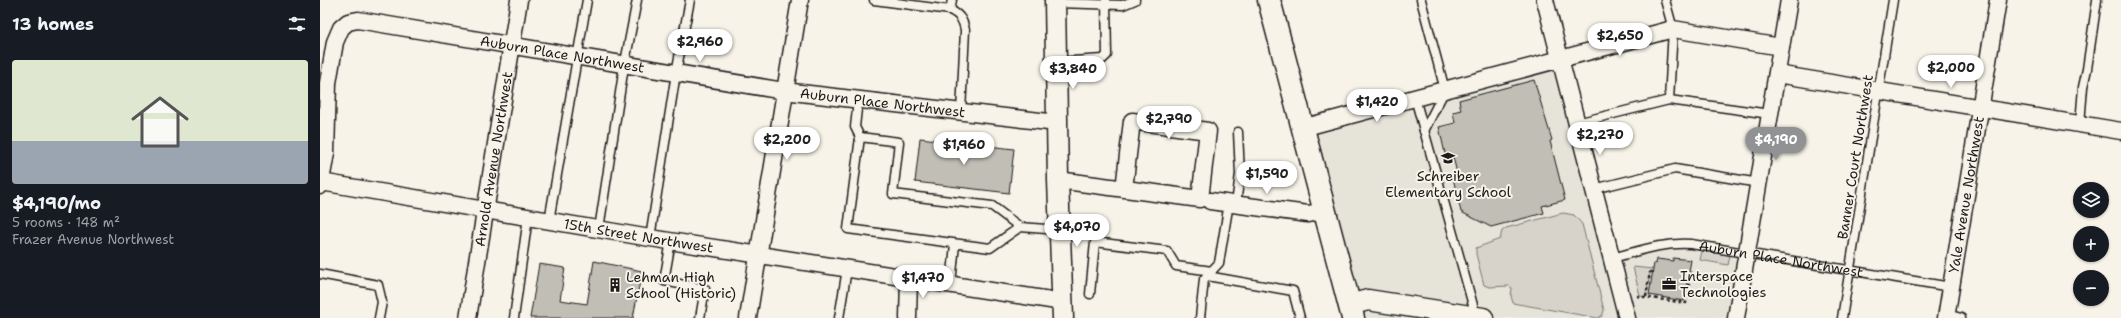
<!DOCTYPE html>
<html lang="en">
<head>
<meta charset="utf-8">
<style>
	:root { --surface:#171b24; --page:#20242c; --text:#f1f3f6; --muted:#9ea1a6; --accent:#919294 }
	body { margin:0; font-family:"Shantell Sans",sans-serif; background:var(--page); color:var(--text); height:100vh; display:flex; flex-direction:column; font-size:15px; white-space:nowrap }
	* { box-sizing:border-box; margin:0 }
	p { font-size:13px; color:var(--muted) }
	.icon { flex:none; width:22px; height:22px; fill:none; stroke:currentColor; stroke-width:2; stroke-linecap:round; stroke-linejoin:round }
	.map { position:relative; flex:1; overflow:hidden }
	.sheet { display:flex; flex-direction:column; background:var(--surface); width:320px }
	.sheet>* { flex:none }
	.fabs { position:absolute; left:1753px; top:182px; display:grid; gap:8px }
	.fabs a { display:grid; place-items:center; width:36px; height:36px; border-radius:50%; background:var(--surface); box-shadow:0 1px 3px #0004; font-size:20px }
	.price { position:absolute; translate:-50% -34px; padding:0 9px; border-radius:14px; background:#fff; color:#222; font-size:13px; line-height:26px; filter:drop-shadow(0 1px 2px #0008) }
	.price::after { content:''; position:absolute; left:50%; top:24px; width:12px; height:9px; margin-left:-6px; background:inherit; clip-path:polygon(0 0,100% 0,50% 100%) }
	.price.on { background:var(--accent); color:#fff }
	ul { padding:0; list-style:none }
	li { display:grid; align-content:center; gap:8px; height:212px; padding:0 12px }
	li span { display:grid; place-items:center; height:124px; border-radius:4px; color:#555 }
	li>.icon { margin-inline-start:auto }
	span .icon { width:72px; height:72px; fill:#fffc; stroke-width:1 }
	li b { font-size:17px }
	h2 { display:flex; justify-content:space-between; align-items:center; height:48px; padding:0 12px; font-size:17px }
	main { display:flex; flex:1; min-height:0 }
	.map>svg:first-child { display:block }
	.built { fill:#e6e3d9 }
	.green { fill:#d7d3cb; stroke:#7a7874 }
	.building { fill:#c0beb5; stroke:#1c1c1c }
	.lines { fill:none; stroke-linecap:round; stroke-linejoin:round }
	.service-casing { stroke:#1c1c1c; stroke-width:11 }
	.minor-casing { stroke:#1c1c1c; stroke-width:19 }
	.tertiary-casing { stroke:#1c1c1c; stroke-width:23 }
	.primary-casing { stroke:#1c1c1c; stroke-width:25 }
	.path { stroke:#1c1c1c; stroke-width:2.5; stroke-dasharray:3 3; stroke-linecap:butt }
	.service { stroke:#f7f3e8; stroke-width:8 }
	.minor { stroke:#f7f3e8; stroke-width:16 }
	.tertiary { stroke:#f7f3e8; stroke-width:20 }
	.primary { stroke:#f7f3e8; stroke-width:22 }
	.labels { text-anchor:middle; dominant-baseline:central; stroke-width:4; stroke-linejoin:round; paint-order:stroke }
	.street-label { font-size:14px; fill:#1c1c1c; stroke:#f7f3e8 }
	.poi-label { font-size:14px; fill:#1c1c1c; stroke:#f7f3e8; text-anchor:start }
</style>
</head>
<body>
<main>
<section class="sheet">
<h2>13 homes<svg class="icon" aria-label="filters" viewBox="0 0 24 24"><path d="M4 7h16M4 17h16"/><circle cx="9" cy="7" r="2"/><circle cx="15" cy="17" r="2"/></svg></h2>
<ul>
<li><span style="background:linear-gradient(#dfe7d0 65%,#9aa5b1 0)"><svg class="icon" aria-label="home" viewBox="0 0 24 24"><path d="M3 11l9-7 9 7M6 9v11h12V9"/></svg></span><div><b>$4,190/mo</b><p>5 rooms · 148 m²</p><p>Frazer Avenue Northwest</p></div></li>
</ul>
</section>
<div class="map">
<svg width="1801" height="318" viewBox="0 0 1801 318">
	<rect width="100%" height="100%" fill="#f7f3e8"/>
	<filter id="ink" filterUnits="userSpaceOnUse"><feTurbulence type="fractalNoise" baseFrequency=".025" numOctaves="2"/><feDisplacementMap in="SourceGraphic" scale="8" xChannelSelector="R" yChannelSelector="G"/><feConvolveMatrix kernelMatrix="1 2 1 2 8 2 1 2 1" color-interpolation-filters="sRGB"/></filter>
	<g filter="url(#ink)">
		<path class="built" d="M 1240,58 L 1292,258 L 1359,243 L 1427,252 L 1416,318 L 1033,318 L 982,128 Z"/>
		<g class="green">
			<path d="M 1243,213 L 1254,215 L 1262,224 L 1284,310 L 1282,316 L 1278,318 L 1198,304 L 1193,303 L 1191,296 L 1192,288 L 1189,286 L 1169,287 L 1164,285 L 1156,254 L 1156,248 L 1180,239 L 1182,231 L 1186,228 Z"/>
			<path d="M 1382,251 L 1410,255 L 1408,265 L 1380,260 Z"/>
			<path d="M 1313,267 L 1333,269 L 1333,272 L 1330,272 L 1326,297 L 1320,296 Z"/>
		</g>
		<g class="building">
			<path d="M 1214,80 L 1232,140 L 1230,141 L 1245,200 L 1222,206 L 1224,213 L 1171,227 L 1141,212 L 1133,178 L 1138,177 L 1133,157 L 1126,158 L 1119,127 L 1135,123 L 1133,112 L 1141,110 L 1139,100 Z"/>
			<path d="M 600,138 L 694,149 L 689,193 L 595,182 Z"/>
			<path d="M 1353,258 L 1371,260 L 1364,301 L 1329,295 L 1334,263 L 1336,264 L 1337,259 L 1353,261 Z"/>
			<path d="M 274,261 L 322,271 L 313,318 L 210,318 L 219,264 L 245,268 L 240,300 L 267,304 Z"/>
		</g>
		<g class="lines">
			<defs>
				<g id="service">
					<path d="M 554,0 L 630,10 C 640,15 643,20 645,30 L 641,112"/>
					<path d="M 1101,0 L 1125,90 L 1104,131"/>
					<path d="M 1345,0 L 1353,29 L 1349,100"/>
					<path d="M 735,3 L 803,5 L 815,0"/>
					<path d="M 630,10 L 632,0"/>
					<path d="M 737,62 L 783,59 L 787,55 L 786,0"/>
					<path d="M 1095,98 L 1156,316"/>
					<path d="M 538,100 L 535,127 L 540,137"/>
					<path d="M 1257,123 L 1349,100 L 1450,114"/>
					<path d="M 1760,124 L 1763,87 L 1767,69 L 1777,0"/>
					<path d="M 1274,189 L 1355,169 L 1439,183"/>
					<path d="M 916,204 L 920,174 L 918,132"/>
					<path d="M 229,221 L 267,0"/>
					<path d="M 700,227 L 672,206 L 573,194 L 579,142 L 540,137 L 528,229 L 670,248 L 700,227 L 739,230"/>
					<path d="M 279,229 L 303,73 L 317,0"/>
					<path d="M 330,238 L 356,73 L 370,0"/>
					<path d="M 351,241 L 344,281 L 385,289 L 380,318"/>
					<path id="s1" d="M 1292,258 C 1319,251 1344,242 1371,244 L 1631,287"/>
					<path d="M 0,274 L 58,285 L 62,302 L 59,318"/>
					<path d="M 887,276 L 973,291 L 980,318"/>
					<path d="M 631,284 L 635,244"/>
					<path d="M 770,294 L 775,242 L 847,251 L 856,266 L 892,271"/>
					<path d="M 1627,314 L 1641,318"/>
					<path d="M 194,318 L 208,217"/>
					<path d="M 519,318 L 527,269"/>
					<path d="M 880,318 L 884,279 L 899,263 L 909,203"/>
					<path d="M 1522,318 L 1573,0"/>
				</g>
				<g id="minor">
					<path d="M 1225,0 L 1307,318"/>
					<path d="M 1457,74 L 1801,131"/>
					<path d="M 982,128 L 1353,29 L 1461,47"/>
					<path d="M 738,180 L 880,199 L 888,131 L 812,121 L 804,189"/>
					<path id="s2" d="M 1,182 L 330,238 L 743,302"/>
					<path id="s3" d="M 0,186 L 6,153 L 8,83 L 15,42 L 21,28 L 28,22 L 38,20 L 464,91 L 737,123"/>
					<path d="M 890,201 L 988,214 L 1004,211"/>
					<path id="s4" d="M 148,318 L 199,0"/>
					<path d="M 428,318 L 480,0"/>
					<path d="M 588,318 L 589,278"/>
					<path d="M 1416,318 L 1469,0"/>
					<path id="s5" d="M 1626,318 L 1678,0"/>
				</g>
				<g id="tertiary">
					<path d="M 735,0 L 738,180 L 743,318"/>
					<path d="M 1029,305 L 1048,300 L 1163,318"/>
				</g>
				<path id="primary" d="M 949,0 L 1033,318"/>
			</defs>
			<use href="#service" class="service-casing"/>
			<use href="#minor" class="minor-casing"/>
			<use href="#tertiary" class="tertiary-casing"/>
			<use href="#primary" class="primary-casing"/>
			<g class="path">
				<path d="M 1317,296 L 1366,303 L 1371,270"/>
				<path d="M 1326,297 L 1330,272 L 1333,272"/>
			</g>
			<use href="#service" class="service"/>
			<use href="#minor" class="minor"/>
			<use href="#tertiary" class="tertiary"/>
			<use href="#primary" class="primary"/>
		</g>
	</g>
	<defs>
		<symbol id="school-bare" viewBox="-9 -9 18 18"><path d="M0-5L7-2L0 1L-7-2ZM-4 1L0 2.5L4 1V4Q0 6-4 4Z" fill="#1c1c1c" stroke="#f7f3e8" stroke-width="2.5" paint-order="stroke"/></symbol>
		<symbol id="office-bare" viewBox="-9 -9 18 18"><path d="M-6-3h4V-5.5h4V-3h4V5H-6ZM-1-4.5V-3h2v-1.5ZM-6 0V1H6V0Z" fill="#1c1c1c" stroke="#f7f3e8" stroke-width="2.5" paint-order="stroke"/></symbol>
		<symbol id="building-bare" viewBox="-9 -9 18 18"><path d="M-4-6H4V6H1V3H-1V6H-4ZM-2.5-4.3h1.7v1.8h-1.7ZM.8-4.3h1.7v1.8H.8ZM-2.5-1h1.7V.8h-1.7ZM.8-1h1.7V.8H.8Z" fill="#1c1c1c" stroke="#f7f3e8" stroke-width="2.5" paint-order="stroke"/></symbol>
	</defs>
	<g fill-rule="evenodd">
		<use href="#school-bare" x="1118" y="148" width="20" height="20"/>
		<use href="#office-bare" x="1339" y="274" width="20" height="20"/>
		<use href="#building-bare" x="285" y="275" width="20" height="20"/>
	</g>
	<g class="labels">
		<g class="street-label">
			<text stroke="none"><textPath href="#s3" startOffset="387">Auburn Place Northwest</textPath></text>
			<text stroke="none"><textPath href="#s3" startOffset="711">Auburn Place Northwest</textPath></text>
			<text transform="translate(1535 157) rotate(-81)">Banner Court Northwest</text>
			<text stroke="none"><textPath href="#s4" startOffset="161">Arnold Avenue Northwest</textPath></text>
			<text stroke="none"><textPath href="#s5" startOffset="125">Yale Avenue Northwest</textPath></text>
			<text stroke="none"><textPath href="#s2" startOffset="322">15th Street Northwest</textPath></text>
			<text stroke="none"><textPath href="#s1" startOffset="172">Auburn Place Northwest</textPath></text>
		</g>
		<g class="poi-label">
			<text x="1128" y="176" text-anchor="middle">Schreiber<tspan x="1128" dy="16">Elementary School</tspan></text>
			<text x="1360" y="276">Interspace<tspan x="1360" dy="16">Technologies</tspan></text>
			<text x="306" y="277">Lehman High<tspan x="306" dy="16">School (Historic)</tspan></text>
		</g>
	</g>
</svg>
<div class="fabs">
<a><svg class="icon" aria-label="layers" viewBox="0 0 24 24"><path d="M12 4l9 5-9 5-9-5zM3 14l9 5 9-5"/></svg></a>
<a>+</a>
<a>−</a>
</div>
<b class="price" style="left:1300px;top:57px">$2,650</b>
<b class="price" style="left:380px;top:63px">$2,960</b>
<b class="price" style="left:1631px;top:89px">$2,000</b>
<b class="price" style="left:753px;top:90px">$3,840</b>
<b class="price" style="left:1057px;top:123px">$1,420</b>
<b class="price" style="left:849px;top:140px">$2,790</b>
<b class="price" style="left:1280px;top:156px">$2,270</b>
<b class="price" style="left:467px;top:161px">$2,200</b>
<b class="price on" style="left:1456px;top:161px">$4,190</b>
<b class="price" style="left:644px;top:166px">$1,960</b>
<b class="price" style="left:947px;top:195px">$1,590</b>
<b class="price" style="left:757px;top:248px">$4,070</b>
<b class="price" style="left:603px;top:299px">$1,470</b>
</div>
</main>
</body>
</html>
